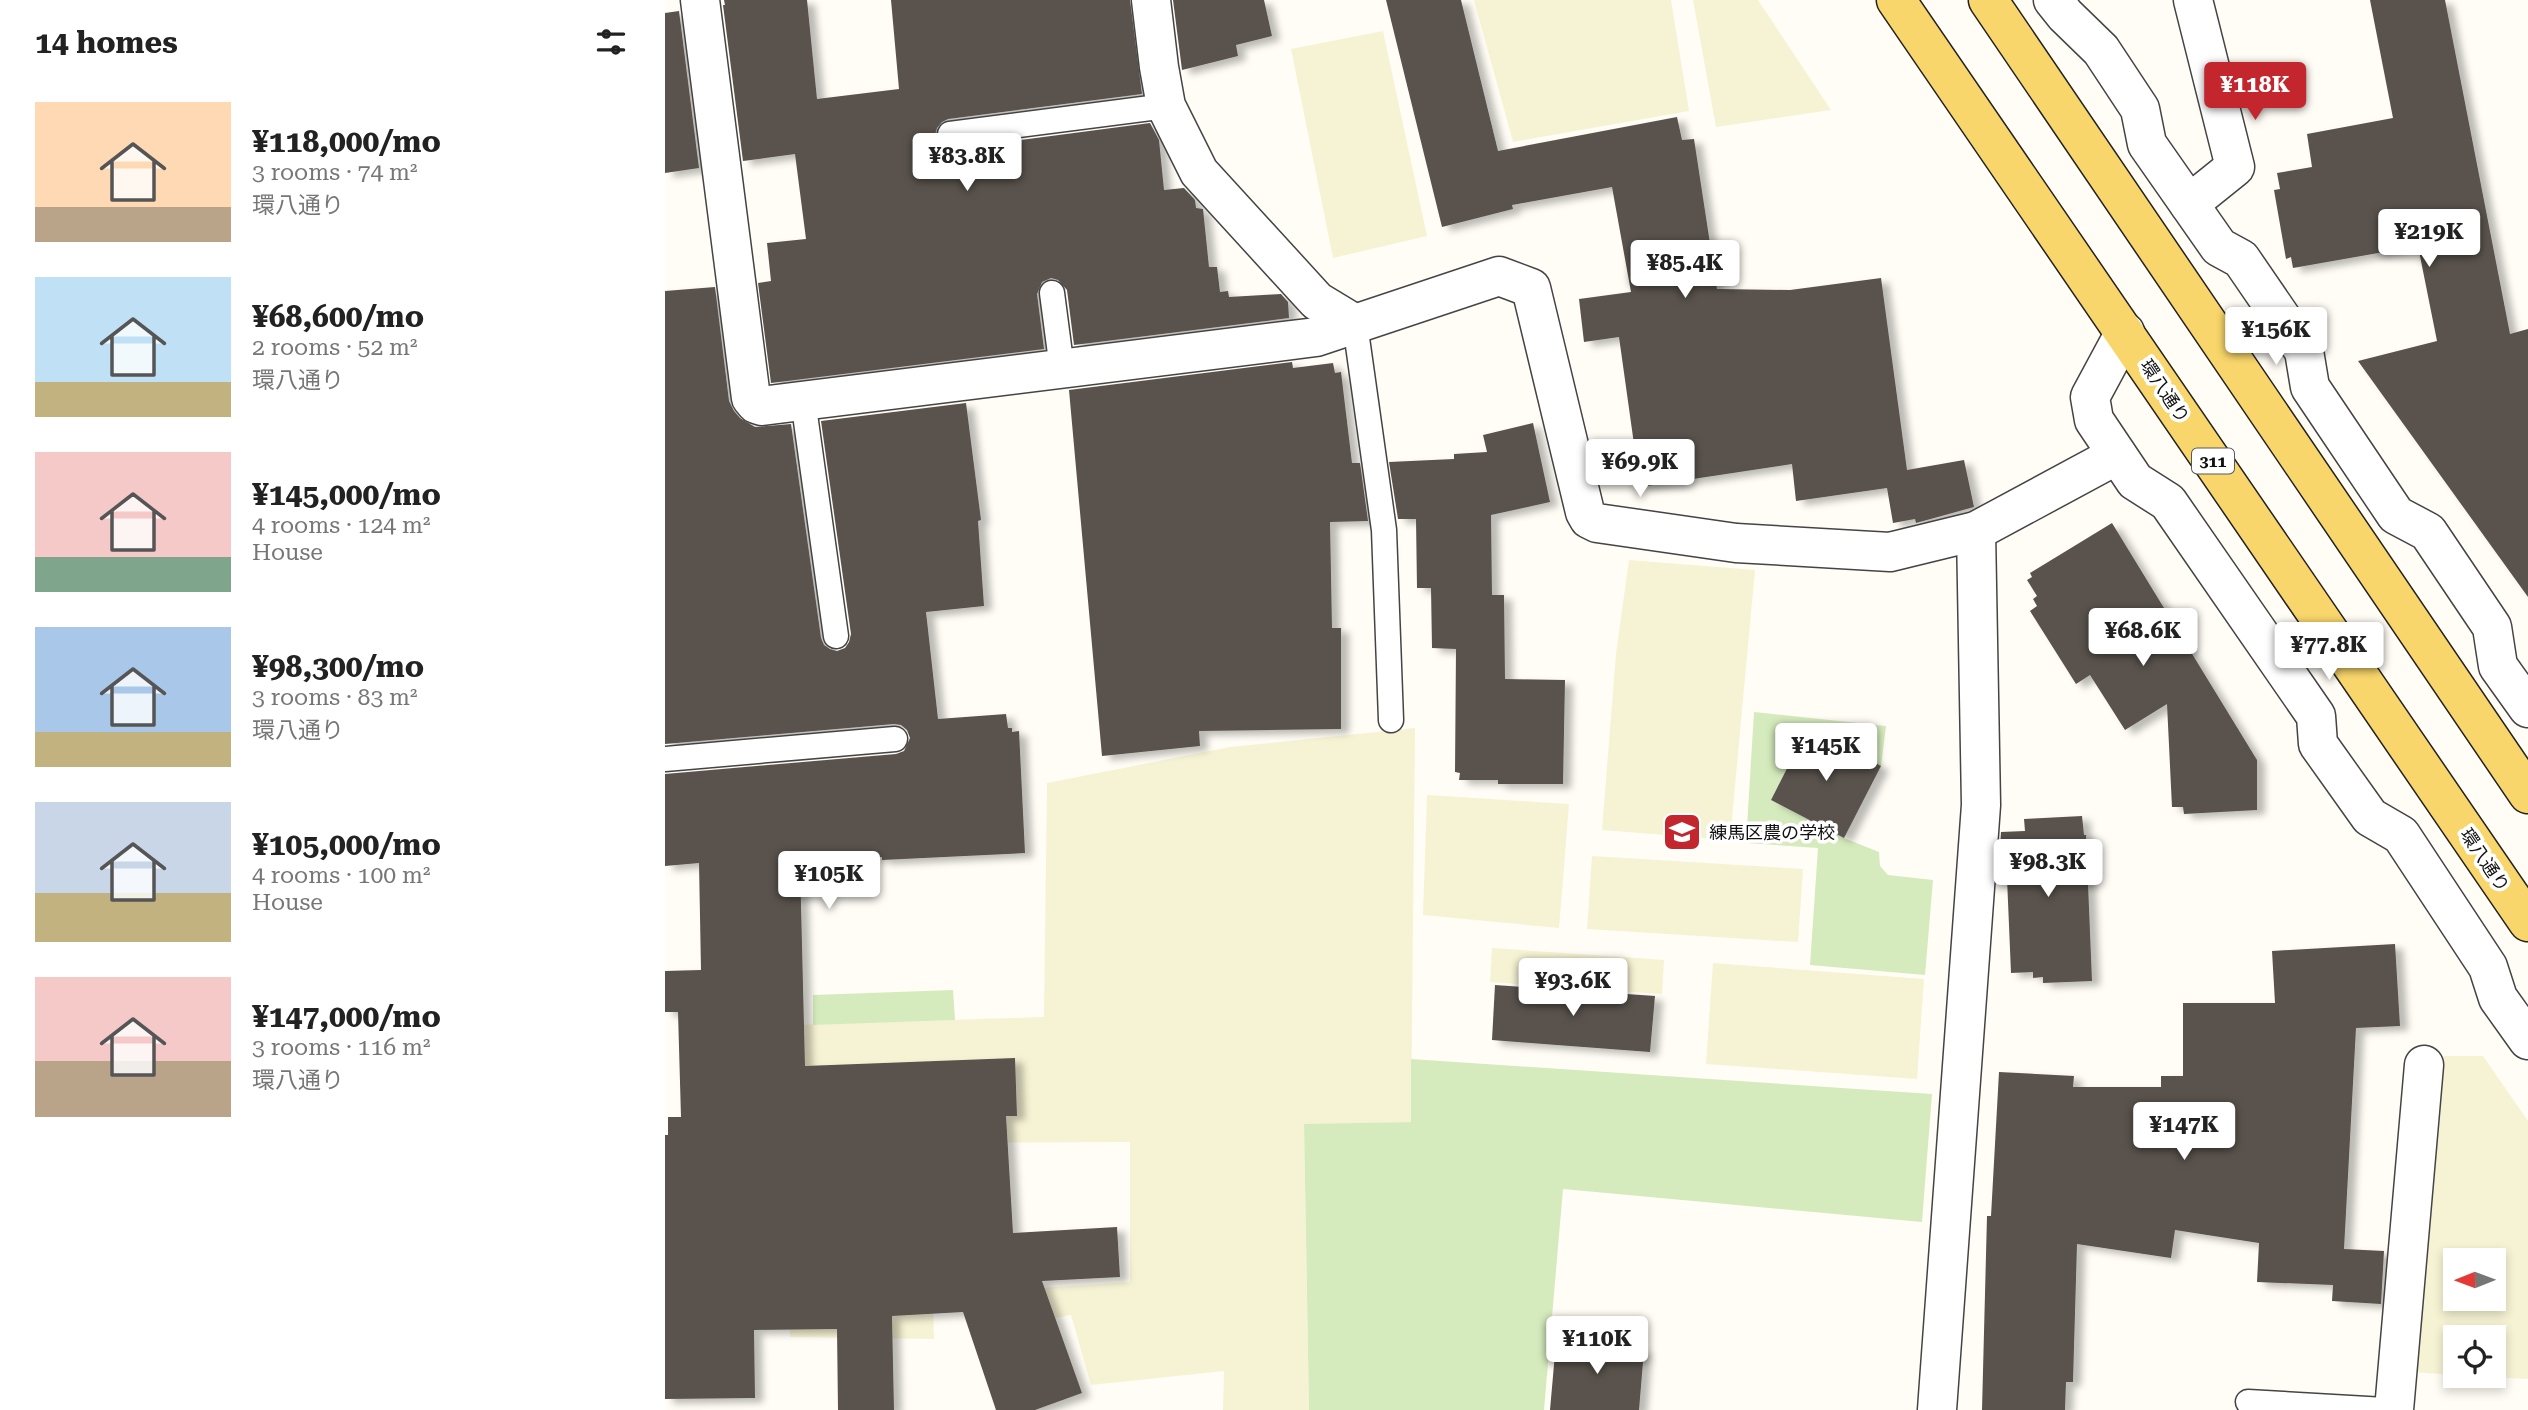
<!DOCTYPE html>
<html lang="en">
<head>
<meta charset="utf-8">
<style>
	:root { --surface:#fff; --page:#f6f6f6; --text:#222; --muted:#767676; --accent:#c4262e }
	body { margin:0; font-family:"Roboto Serif","Noto Sans JP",serif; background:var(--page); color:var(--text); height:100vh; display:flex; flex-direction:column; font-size:26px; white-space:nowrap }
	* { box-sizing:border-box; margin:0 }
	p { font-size:23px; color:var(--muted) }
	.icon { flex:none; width:38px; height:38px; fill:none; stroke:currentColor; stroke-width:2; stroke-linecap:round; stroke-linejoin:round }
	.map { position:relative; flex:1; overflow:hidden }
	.sheet { display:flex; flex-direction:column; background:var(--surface); width:665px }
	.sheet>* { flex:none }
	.needle { width:46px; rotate:269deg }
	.controls { position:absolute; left:1778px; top:1248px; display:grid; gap:14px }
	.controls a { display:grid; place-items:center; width:63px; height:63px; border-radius:0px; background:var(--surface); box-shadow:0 4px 10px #0003; font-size:35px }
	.price { position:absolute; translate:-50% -60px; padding:0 16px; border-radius:7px; background:#fff; color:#222; font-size:23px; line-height:46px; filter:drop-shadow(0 2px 4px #0008) }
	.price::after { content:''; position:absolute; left:50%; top:42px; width:21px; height:16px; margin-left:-10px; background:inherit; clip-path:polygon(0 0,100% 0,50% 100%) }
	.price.current { background:var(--accent); color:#fff }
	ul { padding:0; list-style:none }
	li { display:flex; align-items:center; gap:21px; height:175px; padding:0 35px }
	li span { display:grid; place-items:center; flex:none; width:196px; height:140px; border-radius:0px; color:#555 }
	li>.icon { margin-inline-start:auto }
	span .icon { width:84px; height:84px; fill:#fffc; stroke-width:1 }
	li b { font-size:30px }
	h2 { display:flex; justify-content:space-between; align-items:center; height:84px; padding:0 35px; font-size:30px }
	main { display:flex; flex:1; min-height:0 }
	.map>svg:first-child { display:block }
	.farmland { fill:#f6f3d4; fill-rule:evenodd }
	.green { fill:#d5ebbd }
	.building { fill:#5a524d; filter:url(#shadow) }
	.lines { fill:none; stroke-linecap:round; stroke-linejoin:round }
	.lane-casing { stroke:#444; stroke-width:27 }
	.street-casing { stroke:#444; stroke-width:41 }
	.primary-casing { stroke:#222; stroke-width:41 }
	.lane { stroke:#fff; stroke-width:24 }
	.street { stroke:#fff; stroke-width:38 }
	.primary { stroke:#f9d66b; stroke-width:38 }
	.labels { text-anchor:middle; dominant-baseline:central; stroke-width:7; stroke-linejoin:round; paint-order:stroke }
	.shield { fill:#fff; stroke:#585858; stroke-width:2 }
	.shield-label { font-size:16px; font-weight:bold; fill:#111 }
	.street-label { font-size:18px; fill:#111; stroke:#fff }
	.poi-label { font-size:18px; fill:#111; stroke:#fff; text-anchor:start }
</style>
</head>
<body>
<main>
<section class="sheet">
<h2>14 homes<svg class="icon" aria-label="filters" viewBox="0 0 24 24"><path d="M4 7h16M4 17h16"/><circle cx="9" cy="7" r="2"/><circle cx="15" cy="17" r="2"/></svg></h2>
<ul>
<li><span style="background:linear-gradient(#ffd9b3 75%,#b9a48a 0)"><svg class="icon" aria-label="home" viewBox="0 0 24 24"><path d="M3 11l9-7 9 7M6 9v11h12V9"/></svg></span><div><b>¥118,000/mo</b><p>3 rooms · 74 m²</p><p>環八通り</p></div></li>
<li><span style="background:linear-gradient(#bfe0f5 75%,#c2b280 0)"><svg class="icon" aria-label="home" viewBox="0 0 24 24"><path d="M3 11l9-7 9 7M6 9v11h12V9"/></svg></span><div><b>¥68,600/mo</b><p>2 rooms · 52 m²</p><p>環八通り</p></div></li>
<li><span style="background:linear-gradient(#f6c9c9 75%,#7fa58c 0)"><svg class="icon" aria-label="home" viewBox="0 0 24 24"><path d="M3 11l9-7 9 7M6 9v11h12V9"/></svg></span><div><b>¥145,000/mo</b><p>4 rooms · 124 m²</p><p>House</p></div></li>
<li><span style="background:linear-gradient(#a9c7e8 75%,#c2b280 0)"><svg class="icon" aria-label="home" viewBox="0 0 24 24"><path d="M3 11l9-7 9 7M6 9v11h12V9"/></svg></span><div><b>¥98,300/mo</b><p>3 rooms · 83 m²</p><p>環八通り</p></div></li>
<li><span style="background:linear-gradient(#c9d6e8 65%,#c2b280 0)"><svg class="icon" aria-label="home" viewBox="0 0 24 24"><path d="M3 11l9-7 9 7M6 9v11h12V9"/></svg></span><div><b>¥105,000/mo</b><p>4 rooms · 100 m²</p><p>House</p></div></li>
<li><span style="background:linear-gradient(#f6c9c9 60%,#b9a48a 0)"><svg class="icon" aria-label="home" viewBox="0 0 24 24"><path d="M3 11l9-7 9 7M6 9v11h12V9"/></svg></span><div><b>¥147,000/mo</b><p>3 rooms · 116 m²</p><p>環八通り</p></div></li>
</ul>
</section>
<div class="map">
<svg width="1863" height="1410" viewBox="0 0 1863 1410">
	<defs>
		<filter id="shadow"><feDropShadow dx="8" dy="4.5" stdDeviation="3.5" flood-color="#0004"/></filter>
	</defs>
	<rect width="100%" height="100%" fill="#fffdf5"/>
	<g class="farmland">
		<path d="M 809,0 L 1006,0 L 1024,111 L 848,142 Z"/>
		<path d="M 1028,0 L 1093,0 L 1166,110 L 1051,127 Z"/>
		<path d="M 718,31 L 762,236 L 668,258 L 626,49 Z"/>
		<path d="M 964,560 L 1090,570 L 1065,840 L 937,830 L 951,654 Z"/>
		<path d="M 750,728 L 746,1122 L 639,1125 L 644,1410 L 558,1410 L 559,1371 L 426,1385 L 406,1315 L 351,1325 L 348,1290 L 465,1282 L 465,1142 L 263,1143 L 269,1339 L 125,1337 L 130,1025 L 379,1017 L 382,783 L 565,747 ZM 161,1065 L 351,1116 L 163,1123 Z"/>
		<path d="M 762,795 L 904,804 L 894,928 L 758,915 Z"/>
		<path d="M 927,856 L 1138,869 L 1133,942 L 922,929 Z"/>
		<path d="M 827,948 L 999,960 L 997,994 L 825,982 Z"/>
		<path d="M 1048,963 L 1259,979 L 1252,1079 L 1041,1064 Z"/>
		<path d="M 1778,1056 L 1818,1056 L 1863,1121 L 1863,1379 L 1805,1376 L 1829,1376 L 1829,1337 L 1790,1337 L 1790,1375 L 1746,1372 ZM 1790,1260 L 1829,1260 L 1829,1298 L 1790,1298 Z"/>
	</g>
	<g class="green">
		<path d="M 1089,712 L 1221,726 L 1216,766 L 1143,727 L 1106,800 L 1179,838 L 1214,852 L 1215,866 L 1223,875 L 1268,880 L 1260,975 L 1145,965 L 1153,848 L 1081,843 Z"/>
		<path d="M 288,990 L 290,1020 L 148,1025 L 148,995 Z"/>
		<path d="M 746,1059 L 1267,1094 L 1257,1222 L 898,1189 L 879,1410 L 644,1410 L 639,1124 L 746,1122 Z"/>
	</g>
	<g class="building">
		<path d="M 59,0 L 142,0 L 152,99 L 234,89 L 226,0 L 465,0 L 477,94 L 283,119 L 277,122 L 272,128 L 270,135 L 273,142 L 279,147 L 287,149 L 485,123 L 494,140 L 499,190 L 519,188 L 530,200 L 531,208 L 538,209 L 544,267 L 552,267 L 555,292 L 563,291 L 564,297 L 616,294 L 623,302 L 624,318 L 409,345 L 402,290 L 393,280 L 386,278 L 377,282 L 372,294 L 379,349 L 106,383 L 93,283 L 106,281 L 102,243 L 141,239 L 130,154 L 78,161 L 58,5 L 60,5 Z"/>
		<path d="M 508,0 L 599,0 L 607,36 L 571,45 L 573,56 L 517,70 Z"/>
		<path d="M 721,0 L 796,0 L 833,151 L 1012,117 L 1017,140 L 1029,139 L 1052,289 L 1125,290 L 1216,278 L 1242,470 L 1299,460 L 1309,507 L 1251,523 L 1250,519 L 1228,523 L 1222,488 L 1131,501 L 1127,464 L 975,487 L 954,337 L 919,342 L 914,299 L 966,292 L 947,187 L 847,205 L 848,209 L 777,227 Z"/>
		<path d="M 1705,0 L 1780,0 L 1845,334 L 1863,329 L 1863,597 L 1693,361 L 1772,341 L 1753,246 L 1628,268 L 1626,257 L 1621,259 L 1609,190 L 1615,189 L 1612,173 L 1647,167 L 1642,134 L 1728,118 Z"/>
		<path d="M 14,11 L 34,168 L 0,173 L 0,13 Z"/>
		<path d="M 50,287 L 64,401 L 69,411 L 75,418 L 90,427 L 126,424 L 156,638 L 159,645 L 165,649 L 172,651 L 180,648 L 184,642 L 186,634 L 156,421 L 301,403 L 316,520 L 313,521 L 319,606 L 261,612 L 273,719 L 341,714 L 343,728 L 347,728 L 347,732 L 354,731 L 360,853 L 217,860 L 217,857 L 135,864 L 140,1066 L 350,1058 L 352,1116 L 341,1116 L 348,1233 L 452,1227 L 455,1277 L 377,1281 L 417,1393 L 370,1410 L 331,1410 L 298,1312 L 227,1316 L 229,1410 L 173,1410 L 172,1329 L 89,1330 L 90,1398 L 0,1399 L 0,1135 L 3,1135 L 3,1117 L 16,1117 L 13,1012 L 0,1012 L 0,971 L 36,970 L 34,863 L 0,866 L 0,774 L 231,754 L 239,751 L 245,738 L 242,730 L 236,725 L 229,724 L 0,744 L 0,291 Z"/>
		<path d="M 627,362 L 628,368 L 668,363 L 670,373 L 676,372 L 687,463 L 695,463 L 703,521 L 665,522 L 667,628 L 676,628 L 676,729 L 534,731 L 535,746 L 437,756 L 404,390 Z"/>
		<path d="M 868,423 L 885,502 L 826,515 L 827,595 L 839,595 L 840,679 L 900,680 L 898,784 L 833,784 L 833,780 L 794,780 L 795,773 L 790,772 L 791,649 L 767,648 L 766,588 L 752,588 L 751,519 L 733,519 L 724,462 L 789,459 L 789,454 L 822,452 L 818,435 Z"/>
		<path d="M 1447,523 L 1592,760 L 1592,810 L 1519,814 L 1518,807 L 1507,807 L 1502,704 L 1460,730 L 1425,675 L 1411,684 L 1365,611 L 1372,606 L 1368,599 L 1372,596 L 1362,580 L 1367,577 L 1365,573 Z"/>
		<path d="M 1143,727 L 1216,766 L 1179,838 L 1106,800 Z"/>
		<path d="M 1417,816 L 1419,835 L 1421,835 L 1427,981 L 1378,983 L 1378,977 L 1368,978 L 1368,972 L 1346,973 L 1342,878 L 1333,879 L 1336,832 L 1360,831 L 1359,819 Z"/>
		<path d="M 1730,944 L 1735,1026 L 1691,1028 L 1679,1249 L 1719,1251 L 1716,1304 L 1667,1301 L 1668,1285 L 1592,1282 L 1594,1243 L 1510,1230 L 1506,1258 L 1412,1244 L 1408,1382 L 1401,1382 L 1400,1410 L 1317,1410 L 1322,1216 L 1326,1216 L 1334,1072 L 1409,1076 L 1408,1087 L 1496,1087 L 1496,1076 L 1518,1076 L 1518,1003 L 1610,1003 L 1607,951 Z"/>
		<path d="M 830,985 L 990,996 L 985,1052 L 827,1040 Z"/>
		<path d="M 941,1339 L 979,1350 L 974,1410 L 885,1410 L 891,1342 Z"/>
	</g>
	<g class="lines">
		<defs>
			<g id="lane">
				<path d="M 285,134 L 501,106"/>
				<path d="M 387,293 L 397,369"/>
				<path d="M 690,324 L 719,530 L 726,720"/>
				<path d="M 138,400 L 171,636"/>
				<path d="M 0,759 L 230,739"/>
				<path d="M 1583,1402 L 1720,1410"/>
			</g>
			<g id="street">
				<path d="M 35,0 L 86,398 L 91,404 L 97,406 L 651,337 L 834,276 L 866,288 L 920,512 L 924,519 L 932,523 L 1071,543 L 1225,552 L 1311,531 L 1452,455"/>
				<path d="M 486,0 L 494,67 L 501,106 L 534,172 L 652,301 L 690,324"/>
				<path d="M 1388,0 L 1400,15 L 1436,50 L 1475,109 L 1482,144 L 1554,247 L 1576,259 L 1639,351 L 1645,387 L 1731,515 L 1763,532 L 1827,627 L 1833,666 L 1863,708"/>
				<path d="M 1524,204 L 1570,167 L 1528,0"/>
				<path d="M 1460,332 L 1425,397 L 1429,420 L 1470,481 L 1503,502 L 1651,716 L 1653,744 L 1705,817 L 1736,835 L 1823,967 L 1833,998 L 1863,1040"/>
				<path d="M 1272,1410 L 1316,805 L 1311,531"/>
				<path d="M 1729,1410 L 1759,1065"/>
			</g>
			<g id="primary">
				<path d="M 1231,0 L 1863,922"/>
				<path d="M 1323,0 L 1863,794"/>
			</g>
		</defs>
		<use href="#lane" class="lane-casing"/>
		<use href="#street" class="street-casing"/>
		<use href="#primary" class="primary-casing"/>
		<use href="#lane" class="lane"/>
		<use href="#street" class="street"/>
		<use href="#primary" class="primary"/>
	</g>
	<defs>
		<symbol id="university-square" viewBox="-11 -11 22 22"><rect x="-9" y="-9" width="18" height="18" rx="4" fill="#c4262e" stroke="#fff"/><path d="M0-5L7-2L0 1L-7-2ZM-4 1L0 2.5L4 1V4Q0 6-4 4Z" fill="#fff"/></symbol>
	</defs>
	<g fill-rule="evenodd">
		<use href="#university-square" x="995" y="810" width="44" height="44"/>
	</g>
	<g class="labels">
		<rect class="shield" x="1527" y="448.5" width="42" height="25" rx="5"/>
		<g class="shield-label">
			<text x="1548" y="461">311</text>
		</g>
		<g class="street-label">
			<text transform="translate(1500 391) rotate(56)">環八通り</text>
			<text transform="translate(1820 860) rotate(56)">環八通り</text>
		</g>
		<g class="poi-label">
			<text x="1044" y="832">練馬区農の学校</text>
		</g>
	</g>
</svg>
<div class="controls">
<a><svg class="needle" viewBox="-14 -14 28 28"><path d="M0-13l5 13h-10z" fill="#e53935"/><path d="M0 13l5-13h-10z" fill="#767676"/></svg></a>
<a><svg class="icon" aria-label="locate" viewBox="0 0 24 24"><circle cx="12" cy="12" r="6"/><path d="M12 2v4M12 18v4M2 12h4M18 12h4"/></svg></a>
</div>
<b class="price current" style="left:1590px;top:122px">¥118K</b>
<b class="price" style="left:302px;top:193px">¥83.8K</b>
<b class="price" style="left:1764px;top:269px">¥219K</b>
<b class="price" style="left:1020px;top:300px">¥85.4K</b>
<b class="price" style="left:1611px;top:367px">¥156K</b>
<b class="price" style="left:975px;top:499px">¥69.9K</b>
<b class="price" style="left:1478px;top:668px">¥68.6K</b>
<b class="price" style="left:1664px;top:682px">¥77.8K</b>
<b class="price" style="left:1161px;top:783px">¥145K</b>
<b class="price" style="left:1383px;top:899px">¥98.3K</b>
<b class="price" style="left:164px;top:911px">¥105K</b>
<b class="price" style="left:908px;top:1018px">¥93.6K</b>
<b class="price" style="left:1519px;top:1162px">¥147K</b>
<b class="price" style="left:932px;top:1376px">¥110K</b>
</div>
</main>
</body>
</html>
